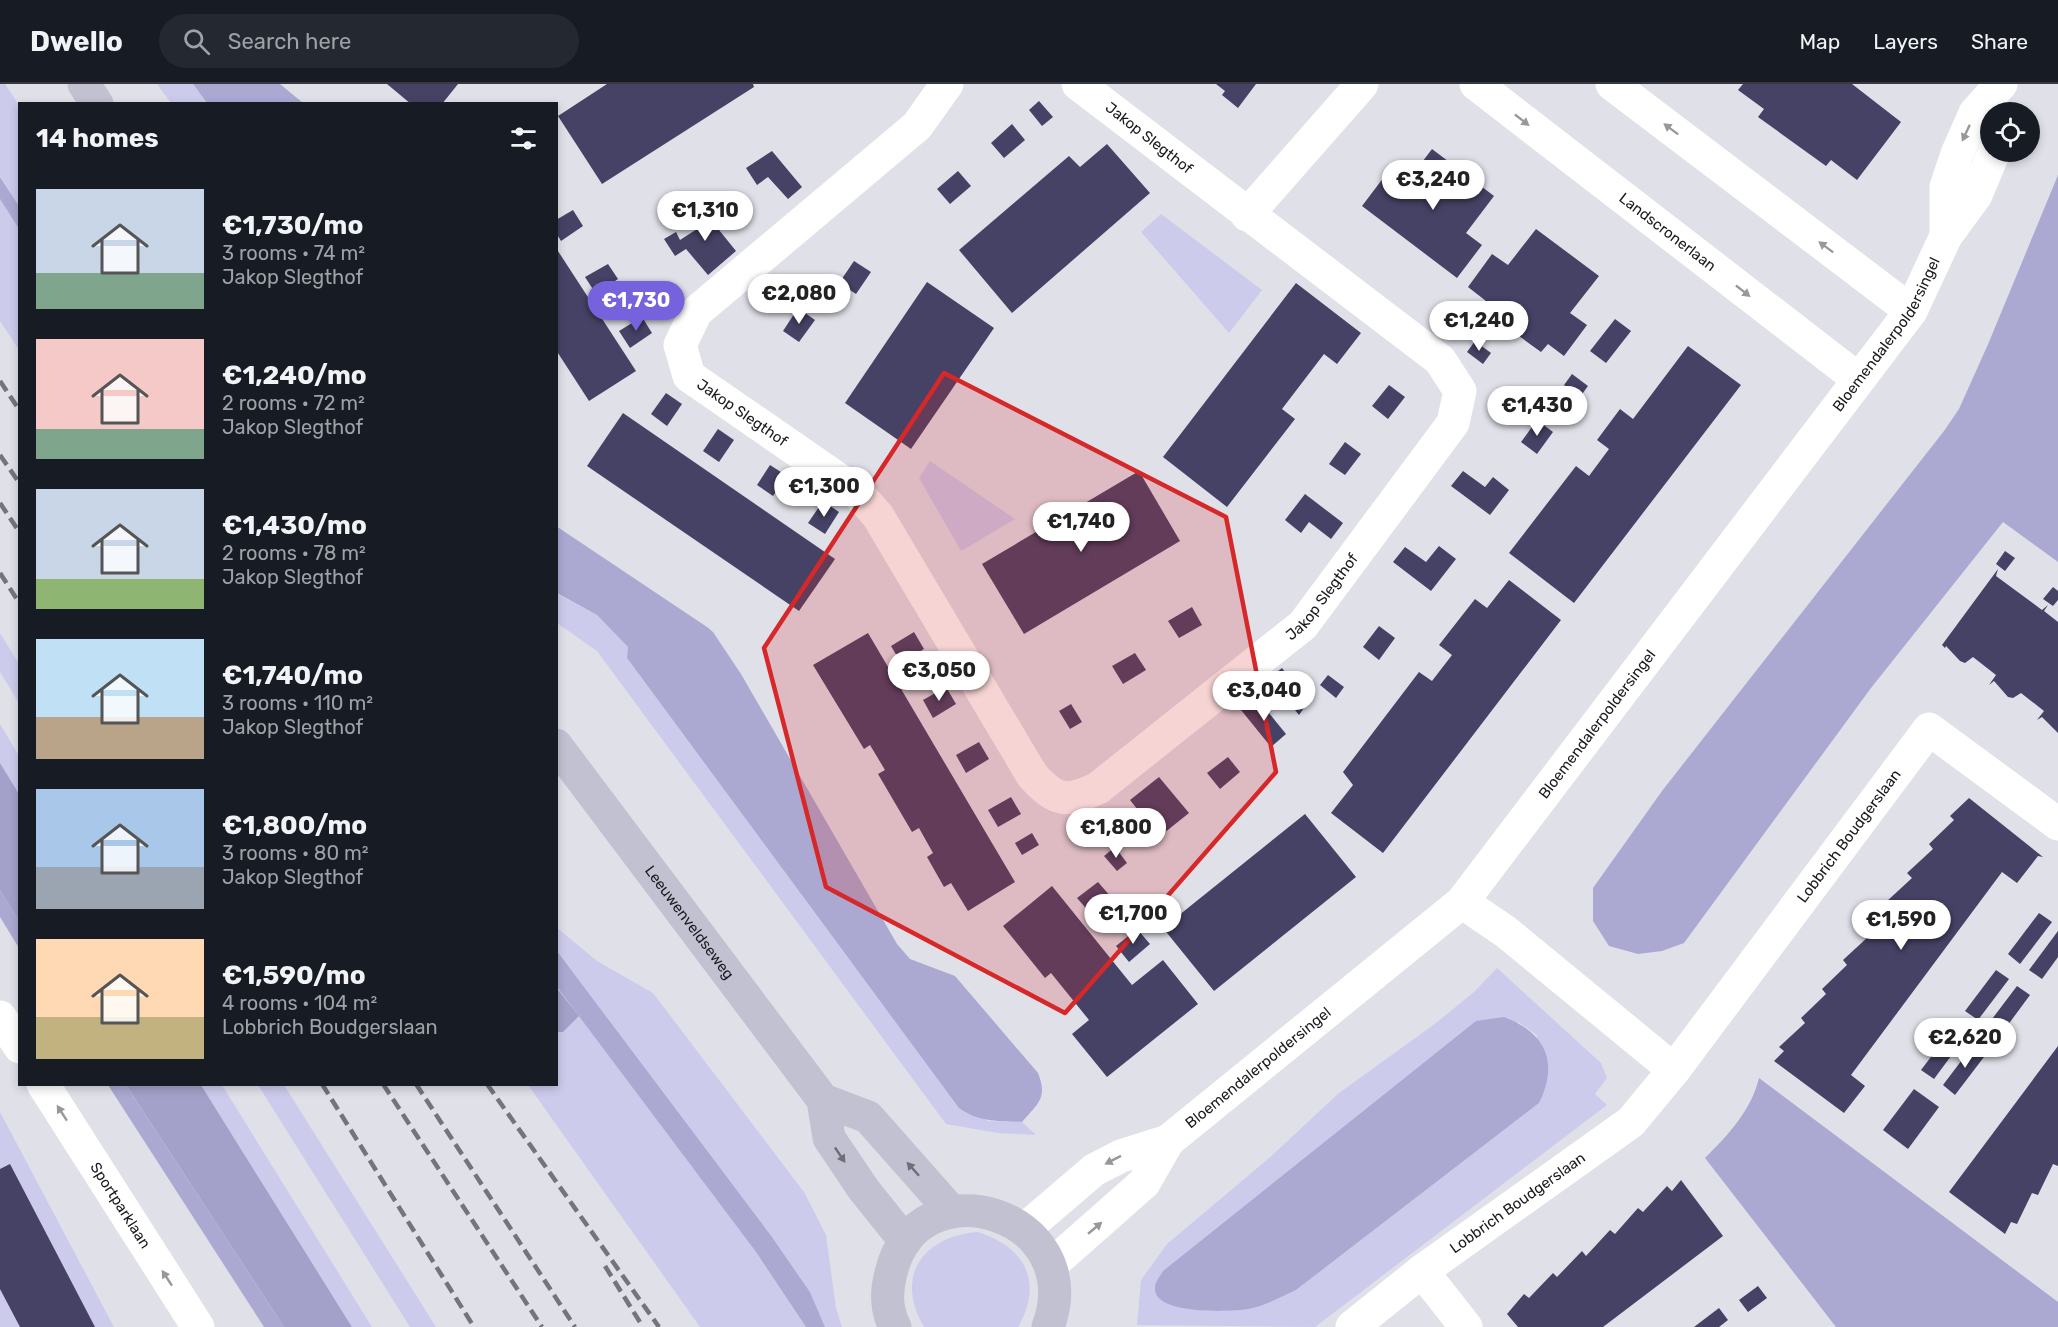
<!DOCTYPE html>
<html lang="en">
<head>
<meta charset="utf-8">
<style>
	:root { --surface:#171b24; --page:#242831; --text:#f1f3f6; --muted:#9ea1a6; --line:#363941; --accent:#7762dd }
	body { margin:0; font-family:Rubik,sans-serif; background:var(--page); color:var(--text); height:100vh; display:flex; flex-direction:column; font-size:22px; white-space:nowrap }
	* { box-sizing:border-box; margin:0 }
	p { font-size:20px; color:var(--muted) }
	.icon { flex:none; width:33px; height:33px; fill:none; stroke:currentColor; stroke-width:2; stroke-linecap:round; stroke-linejoin:round }
	.map { position:relative; flex:1; overflow:hidden }
	.sheet { position:absolute; left:18px; top:18px; width:540px; height:984px; display:flex; flex-direction:column; background:var(--surface); border-radius:0px; box-shadow:0 3px 9px #0003 }
	.sheet>* { flex:none }
	.tools { position:absolute; left:1980px; top:18px; display:grid; gap:12px }
	.tools a { display:grid; place-items:center; width:60px; height:60px; border-radius:50%; background:var(--surface); box-shadow:0 3px 9px #0003; font-size:30px }
	.price { position:absolute; translate:-50% -51px; padding:0 14px; border-radius:21px; background:#fff; color:#222; font-size:20px; line-height:39px; filter:drop-shadow(0 2px 3px #0008) }
	.price::after { content:''; position:absolute; left:50%; top:36px; width:18px; height:14px; margin-left:-9px; background:inherit; clip-path:polygon(0 0,100% 0,50% 100%) }
	.price.on { background:var(--accent); color:#fff }
	ul { padding:0; list-style:none }
	li { display:flex; align-items:center; gap:18px; height:150px; padding:0 18px }
	li span { display:grid; place-items:center; flex:none; width:168px; height:120px; border-radius:0px; color:#555 }
	li>.icon { margin-inline-start:auto }
	span .icon { width:72px; height:72px; fill:#fffc; stroke-width:1 }
	li b { font-size:26px }
	h2 { display:flex; justify-content:space-between; align-items:center; height:72px; padding:0 18px; font-size:26px }
	header { display:flex; align-items:center; gap:36px; box-sizing:border-box; height:84px; padding:0 30px; background:var(--surface); border-bottom:2px solid var(--line) }
	header strong { font-size:28px }
	nav { display:flex; gap:33px; margin-inline-start:auto; font-size:21px }
	.search { width:420px; height:54px; background:var(--page); display:flex; align-items:center; gap:15px; box-sizing:border-box; padding:0 21px; border-radius:33px; color:var(--muted); font-size:22px }
	.map>svg:first-child { display:block }
	.green { fill:#cdcbec; fill-rule:evenodd }
	.forest { fill:#a3a1c9 }
	.water { fill:#aba9d2 }
	.building { fill:#454265 }
	.lines { fill:none; stroke-linecap:round; stroke-linejoin:round }
	.minor { stroke:#fff; stroke-width:33 }
	.tertiary { stroke:#fff; stroke-width:33 }
	.secondary { stroke:#c2c1d2; stroke-width:33 }
	.rail { stroke:#74747a; stroke-width:4.5; stroke-dasharray:12 6; stroke-linecap:butt }
	.oneway { fill:#98989a }
	.oneway2 { fill:#6e6e78 }
	.marked { fill:#d62828; fill-opacity:0.2; stroke:#d62828; stroke-width:4.5; stroke-linejoin:round }
	.labels { text-anchor:middle; dominant-baseline:central; stroke-width:6; stroke-linejoin:round; paint-order:stroke }
	.street-label { font-size:15px; fill:#1b1a1e; stroke:#fff }
</style>
</head>
<body>
<header>
<strong>Dwello</strong>
<div class="search"><svg class="icon" aria-label="search" viewBox="0 0 24 24"><circle cx="10" cy="10" r="6"/><path d="M15 15l6 6"/></svg>Search here</div>
<nav><a>Map</a><a>Layers</a><a>Share</a></nav>
</header>
<div class="map">
<svg width="2058" height="1243" viewBox="0 0 2058 1243">
	<rect width="100%" height="100%" fill="#e0e0e9"/>
	<g class="green">
		<path d="M 0,0 L 5,0 L 19,21 L 19,122 L 0,92 Z"/>
		<path d="M 157,0 L 193,0 L 207,19 L 171,19 Z"/>
		<path d="M 0,115 L 19,145 L 19,266 L 0,237 Z"/>
		<path d="M 1161,130 L 1262,206 L 1229,249 L 1141,148 Z"/>
		<path d="M 930,377 L 1015,435 L 961,467 L 919,394 Z"/>
		<path d="M 556,509 L 597,531 L 628,563 L 627,574 L 855,883 L 988,1037 L 1022,1038 L 1036,1051 L 998,1049 L 946,1040 L 597,567 L 557,539 Z"/>
		<path d="M 0,549 L 19,580 L 19,619 L 0,588 Z"/>
		<path d="M 0,640 L 19,672 L 19,710 L 0,679 Z"/>
		<path d="M 556,843 L 597,877 L 653,909 L 804,1108 L 826,1151 L 836,1224 L 842,1243 L 825,1243 L 810,1208 L 772,1153 L 557,867 Z"/>
		<path d="M 1497,884 L 1601,979 L 1607,994 L 1595,1010 L 1607,1021 L 1315,1243 L 1137,1241 L 1141,1196 L 1167,1160 L 1268,1075 L 1339,1009 L 1436,939 L 1474,908 ZM 1518,938 L 1537,951 L 1539,1019 L 1296,1206 C 1251,1227 1211,1234 1163,1218 Z"/>
		<path d="M 579,932 L 756,1168 L 806,1243 L 700,1243 L 528,1001 L 556,1000 L 557,948 L 563,948 Z"/>
		<path d="M 201,1001 L 222,1001 L 372,1243 L 352,1243 Z"/>
		<path d="M 258,1001 L 284,1001 L 436,1243 L 410,1243 Z"/>
		<path d="M 0,1028 L 114,1243 L 0,1243 Z"/>
		<path d="M 978,1148 C 1025,1163 1044,1198 1018,1243 L 924,1243 C 894,1192 923,1152 978,1148 Z"/>
	</g>
	<g class="forest">
		<path d="M 0,679 L 19,710 L 19,837 L 0,806 Z"/>
		<path d="M 556,903 L 579,932 L 563,948 L 557,948 Z"/>
		<path d="M 126,1001 L 201,1001 L 352,1243 L 284,1243 Z"/>
	</g>
	<g class="water">
		<path d="M 193,0 L 280,0 L 303,19 L 207,19 Z"/>
		<path d="M 2058,91 L 2058,478 L 2003,438 L 1871,604 L 1684,859 L 1662,867 L 1638,870 L 1609,862 L 1593,837 L 1593,804 L 1662,707 L 1944,347 L 1959,325 L 1989,258 Z"/>
		<path d="M 0,93 L 19,122 L 19,145 L 0,115 Z"/>
		<path d="M 556,442 L 707,543 L 713,548 L 741,590 L 897,860 L 910,875 L 955,892 L 1038,989 C 1048,1014 1038,1019 1022,1038 C 998,1037 978,1038 959,1024 L 627,574 L 628,563 L 597,531 L 557,509 Z"/>
		<path d="M 0,806 L 19,837 L 19,864 L 0,833 Z"/>
		<path d="M 557,867 L 772,1153 L 810,1208 L 825,1243 L 806,1243 L 756,1168 L 557,903 Z"/>
		<path d="M 1504,933 C 1546,949 1559,978 1539,1019 L 1296,1206 C 1281,1213 1264,1222 1248,1225 C 1231,1228 1153,1231 1155,1204 C 1155,1198 1160,1192 1163,1187 L 1476,937 Z"/>
		<path d="M 1759,994 L 2058,1218 L 2058,1243 L 1836,1243 L 1705,1074 C 1728,1051 1751,1027 1759,994 Z"/>
		<path d="M 108,1001 L 126,1001 L 284,1243 L 264,1243 Z"/>
	</g>
	<g class="building">
		<path d="M 387,0 L 458,0 L 442,20 L 411,20 Z"/>
		<path d="M 607,0 L 753,0 L 754,3 L 602,100 L 558,32 Z"/>
		<path d="M 1216,0 L 1256,0 L 1238,24 L 1222,11 L 1225,7 Z"/>
		<path d="M 1743,0 L 1852,0 L 1901,38 L 1857,96 L 1831,76 L 1826,82 L 1758,33 L 1764,25 L 1738,6 Z"/>
		<path d="M 1039,17 L 1053,33 L 1042,42 L 1029,26 Z"/>
		<path d="M 1012,40 L 1025,56 L 1004,74 L 991,59 Z"/>
		<path d="M 1107,60 L 1150,109 L 1012,229 L 959,166 L 1069,72 L 1080,83 Z"/>
		<path d="M 1432,65 L 1494,112 L 1466,149 L 1482,161 L 1457,194 L 1362,122 L 1387,89 L 1404,102 Z"/>
		<path d="M 772,67 L 802,103 L 788,115 L 768,93 L 757,101 L 746,84 Z"/>
		<path d="M 958,87 L 971,102 L 950,120 L 937,105 Z"/>
		<path d="M 715,117 L 726,134 L 715,141 L 736,167 L 708,191 L 686,165 L 675,172 L 664,155 L 676,148 L 680,156 L 711,136 L 704,124 Z"/>
		<path d="M 573,126 L 583,142 L 561,157 L 556,149 L 556,136 Z"/>
		<path d="M 1536,145 L 1599,192 L 1570,229 L 1587,241 L 1564,272 L 1548,260 L 1541,268 L 1508,244 L 1513,238 L 1468,203 L 1492,170 L 1508,181 Z"/>
		<path d="M 556,164 L 636,287 L 589,317 L 556,266 Z"/>
		<path d="M 854,177 L 871,188 L 856,210 L 839,199 Z"/>
		<path d="M 608,180 L 618,195 L 596,210 L 585,193 Z"/>
		<path d="M 927,198 L 994,244 L 911,365 L 845,319 Z"/>
		<path d="M 1296,199 L 1361,249 L 1337,280 L 1324,270 L 1282,325 L 1295,335 L 1227,423 L 1163,373 Z"/>
		<path d="M 798,224 L 815,236 L 799,258 L 783,247 Z"/>
		<path d="M 642,233 L 652,249 L 630,264 L 619,247 Z"/>
		<path d="M 1615,235 L 1631,247 L 1606,279 L 1590,267 Z"/>
		<path d="M 1475,257 L 1491,269 L 1483,280 L 1467,268 Z"/>
		<path d="M 1688,262 L 1741,301 L 1574,519 L 1509,469 L 1576,382 L 1589,392 L 1609,365 L 1597,356 L 1620,325 L 1633,335 Z"/>
		<path d="M 1572,290 L 1588,302 L 1580,313 L 1564,301 Z"/>
		<path d="M 1389,301 L 1405,313 L 1388,335 L 1372,322 Z"/>
		<path d="M 666,309 L 682,320 L 667,342 L 651,330 Z"/>
		<path d="M 623,329 L 835,475 L 799,527 L 587,382 Z"/>
		<path d="M 1537,336 L 1553,348 L 1537,370 L 1521,358 Z"/>
		<path d="M 718,345 L 734,356 L 719,378 L 703,367 Z"/>
		<path d="M 1345,358 L 1361,370 L 1345,391 L 1329,380 Z"/>
		<path d="M 770,381 L 787,392 L 773,412 L 757,401 Z"/>
		<path d="M 1139,387 L 1180,457 L 1024,550 L 982,480 Z"/>
		<path d="M 1463,387 L 1485,403 L 1493,393 L 1509,406 L 1490,431 L 1451,402 Z"/>
		<path d="M 1305,410 L 1343,439 L 1331,455 L 1309,438 L 1301,449 L 1285,436 Z"/>
		<path d="M 823,417 L 839,428 L 825,450 L 808,439 Z"/>
		<path d="M 1439,462 L 1456,475 L 1431,507 L 1393,478 L 1405,463 L 1426,478 Z"/>
		<path d="M 2005,467 L 2015,474 L 2005,487 L 1996,480 Z"/>
		<path d="M 1998,485 L 1996,492 L 2042,526 L 2048,521 L 2044,527 L 2058,538 L 2058,649 L 2042,633 L 2037,636 L 2044,627 L 2021,609 L 2013,614 L 2008,613 L 1994,597 L 1989,601 L 1996,591 L 1973,573 L 1965,579 L 1960,577 L 1946,562 L 1945,564 L 1942,561 Z"/>
		<path d="M 1509,496 L 1561,536 L 1383,769 L 1331,729 L 1353,701 L 1343,688 L 1419,588 L 1432,597 L 1452,571 L 1439,561 L 1475,515 L 1487,524 Z"/>
		<path d="M 2053,503 L 2058,507 L 2058,516 L 2053,522 L 2043,515 Z"/>
		<path d="M 1192,523 L 1202,541 L 1179,554 L 1168,537 Z"/>
		<path d="M 1379,542 L 1395,554 L 1379,576 L 1363,563 Z"/>
		<path d="M 914,548 L 924,565 L 901,579 L 891,562 Z"/>
		<path d="M 868,549 L 1015,798 L 968,827 L 951,799 L 944,803 L 927,773 L 933,769 L 919,744 L 912,748 L 878,690 L 885,686 L 870,661 L 864,665 L 813,581 Z"/>
		<path d="M 1135,569 L 1146,586 L 1123,600 L 1112,582 Z"/>
		<path d="M 1282,584 L 1308,618 L 1299,631 L 1269,594 Z"/>
		<path d="M 1328,591 L 1344,603 L 1336,614 L 1320,601 Z"/>
		<path d="M 946,603 L 956,620 L 933,634 L 923,616 Z"/>
		<path d="M 1256,613 L 1286,650 L 1271,663 L 1241,626 Z"/>
		<path d="M 1071,620 L 1082,638 L 1070,645 L 1059,627 Z"/>
		<path d="M 979,658 L 989,675 L 966,689 L 956,671 Z"/>
		<path d="M 1228,673 L 1240,688 L 1220,705 L 1207,689 Z"/>
		<path d="M 1159,693 L 1189,729 L 1159,753 L 1130,716 Z"/>
		<path d="M 1011,713 L 1021,730 L 998,743 L 988,726 Z"/>
		<path d="M 1969,714 L 2043,773 L 2038,772 L 2017,799 L 2002,788 L 1851,991 L 1865,1002 L 1844,1029 L 1774,977 L 1784,967 L 1779,963 L 1805,939 L 1801,934 L 1826,910 L 1822,905 L 1847,881 L 1843,876 L 1869,852 L 1865,847 L 1891,823 L 1886,818 L 1912,794 L 1907,789 L 1933,765 L 1929,760 L 1954,736 L 1950,732 Z"/>
		<path d="M 1305,730 L 1356,793 L 1214,907 L 1163,844 Z"/>
		<path d="M 1032,749 L 1039,761 L 1022,771 L 1015,759 Z"/>
		<path d="M 1115,763 L 1127,779 L 1117,787 L 1104,772 Z"/>
		<path d="M 1098,798 L 1111,813 L 1090,829 L 1077,814 Z"/>
		<path d="M 1052,802 L 1132,901 L 1163,876 L 1198,920 L 1107,993 L 1072,950 L 1089,936 L 1051,889 L 1045,894 L 1003,842 Z"/>
		<path d="M 2039,829 L 2052,838 L 2020,880 L 2008,870 Z"/>
		<path d="M 1137,845 L 1150,860 L 1129,878 L 1116,862 Z"/>
		<path d="M 2058,847 L 2058,873 L 2042,895 L 2029,886 Z"/>
		<path d="M 1996,886 L 2009,895 L 1978,936 L 1965,927 Z"/>
		<path d="M 2017,902 L 2030,911 L 1999,953 L 1986,943 Z"/>
		<path d="M 1953,944 L 1965,953 L 1934,995 L 1921,986 Z"/>
		<path d="M 1974,960 L 1987,969 L 1955,1011 L 1943,1001 Z"/>
		<path d="M 2058,962 L 2058,1082 L 2053,1080 L 2038,1111 L 2032,1109 L 2017,1140 L 2011,1138 L 2005,1150 L 1949,1108 Z"/>
		<path d="M 1914,1005 L 1939,1023 L 1908,1065 L 1883,1046 Z"/>
		<path d="M 10,1080 L 58,1172 L 95,1243 L 20,1243 L 0,1205 L 0,1085 Z"/>
		<path d="M 1681,1096 L 1723,1152 L 1603,1243 L 1518,1243 L 1507,1230 L 1524,1210 L 1529,1214 L 1553,1189 L 1557,1193 L 1582,1167 L 1586,1172 L 1610,1146 L 1615,1150 L 1638,1124 L 1643,1128 L 1667,1102 L 1672,1107 Z"/>
		<path d="M 1758,1202 L 1767,1214 L 1748,1228 L 1739,1216 Z"/>
		<path d="M 1719,1224 L 1728,1236 L 1719,1243 L 1694,1243 Z"/>
	</g>
	<g class="lines">
		<g class="minor">
			<path id="s1" d="M 947,0 L 917,42 L 696,228 L 680,261 L 689,292 L 857,408 L 878,432 L 1032,691 C 1056,718 1067,719 1098,704 L 1303,541 L 1453,339 L 1460,307 L 1440,276 L 1078,0"/>
			<path id="s2" d="M 1476,0 L 1858,295"/>
			<path d="M 1612,0 L 1911,227"/>
			<path d="M 1247,131 L 1362,0"/>
			<path d="M 1462,818 L 1506,848 L 1674,986"/>
			<path d="M 0,933 L 20,963"/>
			<path id="s3" d="M 43,1000 L 198,1243"/>
			<path d="M 1422,1187 L 1466,1243"/>
			<path id="s4" d="M 1352,1243 L 1422,1187 L 1631,1038 L 1674,986 L 1929,645 L 2058,740"/>
		</g>
		<g class="tertiary">
			<path d="M 1946,152 L 1946,103 L 1957,70 L 1975,29 L 2001,0"/>
			<path d="M 1025,1145 L 1094,1086 L 1121,1072 L 1168,1057"/>
			<path id="s5" d="M 1050,1182 L 1144,1099 L 1168,1057 L 1462,818 L 1911,227 L 1946,152 L 1976,111 L 1994,68"/>
		</g>
		<g class="secondary">
			<path d="M 84,0 L 97,20"/>
			<path id="s6" d="M 556,661 L 823,1016 L 829,1054 L 864,1106 L 905,1157"/>
			<path d="M 823,1016 L 868,1033 L 952,1128"/>
			<path d="M 895,1243 C 886,1226 886,1207 891,1189 C 917,1077 1090,1129 1048,1243"/>
		</g>
		<g class="rail">
			<path d="M 0,297 L 20,327"/>
			<path d="M 0,371 L 20,400"/>
			<path d="M 0,419 L 20,449"/>
			<path d="M 0,489 L 20,520"/>
			<path d="M 322,1000 L 474,1243"/>
			<path d="M 383,1000 L 542,1243"/>
			<path d="M 416,1000 L 575,1243"/>
			<path d="M 487,1000 L 659,1243"/>
			<path d="M 605,1182 L 643,1243"/>
		</g>
	</g>
	<defs><path id="oneway-solid" d="M-6-.8H1V-3.2L6.5 0L1 3.2V.8H-6Z" transform="scale(1.5)"/></defs>
	<g class="oneway">
		<use href="#oneway-solid" transform="translate(1522 36) rotate(38)"/>
		<use href="#oneway-solid" transform="translate(1671 45) rotate(-143)"/>
		<use href="#oneway-solid" transform="translate(1966 49) rotate(115)"/>
		<use href="#oneway-solid" transform="translate(1826 163) rotate(-143)"/>
		<use href="#oneway-solid" transform="translate(1743 207) rotate(38)"/>
		<use href="#oneway-solid" transform="translate(62 1029) rotate(-123)"/>
		<use href="#oneway-solid" transform="translate(1113 1076) rotate(153)"/>
		<use href="#oneway-solid" transform="translate(1095 1144) rotate(-40)"/>
		<use href="#oneway-solid" transform="translate(167 1194) rotate(-123)"/>
	</g>
	<g class="oneway2">
		<use href="#oneway-solid" transform="translate(840 1071) rotate(56)"/>
		<use href="#oneway-solid" transform="translate(913 1085) rotate(-132)"/>
	</g>
	<path class="marked" d="M 944,289 L 1226,433 L 1276,688 L 1065,929 L 826,803 L 764,564 Z"/>
	<g class="labels">
		<g class="street-label">
			<text transform="translate(1149 54) rotate(38)">Jakop Slegthof</text>
			<text stroke="none"><textPath href="#s2" startOffset="242">Landscronerlaan</textPath></text>
			<text stroke="none"><textPath href="#s5" startOffset="1262">Bloemendalerpoldersingel</textPath></text>
			<text stroke="none"><textPath href="#s1" startOffset="474">Jakop Slegthof</textPath></text>
			<text stroke="none"><textPath href="#s1" startOffset="1318">Jakop Slegthof</textPath></text>
			<text stroke="none"><textPath href="#s5" startOffset="776">Bloemendalerpoldersingel</textPath></text>
			<text stroke="none"><textPath href="#s4" startOffset="706">Lobbrich Boudgerslaan</textPath></text>
			<text stroke="none"><textPath href="#s6" startOffset="222">Leeuwenveldseweg</textPath></text>
			<text stroke="none"><textPath href="#s5" startOffset="290">Bloemendalerpoldersingel</textPath></text>
			<text stroke="none"><textPath href="#s4" startOffset="207">Lobbrich Boudgerslaan</textPath></text>
			<text stroke="none"><textPath href="#s3" startOffset="144">Sportparklaan</textPath></text>
		</g>
	</g>
</svg>
<div class="tools">
<a><svg class="icon" aria-label="locate" viewBox="0 0 24 24"><circle cx="12" cy="12" r="6"/><path d="M12 2v4M12 18v4M2 12h4M18 12h4"/></svg></a>
</div>
<b class="price" style="left:1433px;top:127px">€3,240</b>
<b class="price" style="left:705px;top:158px">€1,310</b>
<b class="price" style="left:799px;top:241px">€2,080</b>
<b class="price on" style="left:636px;top:248px">€1,730</b>
<b class="price" style="left:1479px;top:268px">€1,240</b>
<b class="price" style="left:1537px;top:353px">€1,430</b>
<b class="price" style="left:824px;top:434px">€1,300</b>
<b class="price" style="left:1081px;top:469px">€1,740</b>
<b class="price" style="left:939px;top:618px">€3,050</b>
<b class="price" style="left:1264px;top:638px">€3,040</b>
<b class="price" style="left:1116px;top:775px">€1,800</b>
<b class="price" style="left:1133px;top:861px">€1,700</b>
<b class="price" style="left:1901px;top:867px">€1,590</b>
<b class="price" style="left:1965px;top:985px">€2,620</b>
<section class="sheet">
<h2>14 homes<svg class="icon" aria-label="filters" viewBox="0 0 24 24"><path d="M4 7h16M4 17h16"/><circle cx="9" cy="7" r="2"/><circle cx="15" cy="17" r="2"/></svg></h2>
<ul>
<li><span style="background:linear-gradient(#c9d6e8 70%,#7fa58c 0)"><svg class="icon" aria-label="home" viewBox="0 0 24 24"><path d="M3 11l9-7 9 7M6 9v11h12V9"/></svg></span><div><b>€1,730/mo</b><p>3 rooms · 74 m²</p><p>Jakop Slegthof</p></div></li>
<li><span style="background:linear-gradient(#f6c9c9 75%,#7fa58c 0)"><svg class="icon" aria-label="home" viewBox="0 0 24 24"><path d="M3 11l9-7 9 7M6 9v11h12V9"/></svg></span><div><b>€1,240/mo</b><p>2 rooms · 72 m²</p><p>Jakop Slegthof</p></div></li>
<li><span style="background:linear-gradient(#c9d6e8 75%,#8fb573 0)"><svg class="icon" aria-label="home" viewBox="0 0 24 24"><path d="M3 11l9-7 9 7M6 9v11h12V9"/></svg></span><div><b>€1,430/mo</b><p>2 rooms · 78 m²</p><p>Jakop Slegthof</p></div></li>
<li><span style="background:linear-gradient(#bfe0f5 65%,#b9a48a 0)"><svg class="icon" aria-label="home" viewBox="0 0 24 24"><path d="M3 11l9-7 9 7M6 9v11h12V9"/></svg></span><div><b>€1,740/mo</b><p>3 rooms · 110 m²</p><p>Jakop Slegthof</p></div></li>
<li><span style="background:linear-gradient(#a9c7e8 65%,#9aa5b1 0)"><svg class="icon" aria-label="home" viewBox="0 0 24 24"><path d="M3 11l9-7 9 7M6 9v11h12V9"/></svg></span><div><b>€1,800/mo</b><p>3 rooms · 80 m²</p><p>Jakop Slegthof</p></div></li>
<li><span style="background:linear-gradient(#ffd9b3 65%,#c2b280 0)"><svg class="icon" aria-label="home" viewBox="0 0 24 24"><path d="M3 11l9-7 9 7M6 9v11h12V9"/></svg></span><div><b>€1,590/mo</b><p>4 rooms · 104 m²</p><p>Lobbrich Boudgerslaan</p></div></li>
</ul>
</section>
</div>
</body>
</html>
